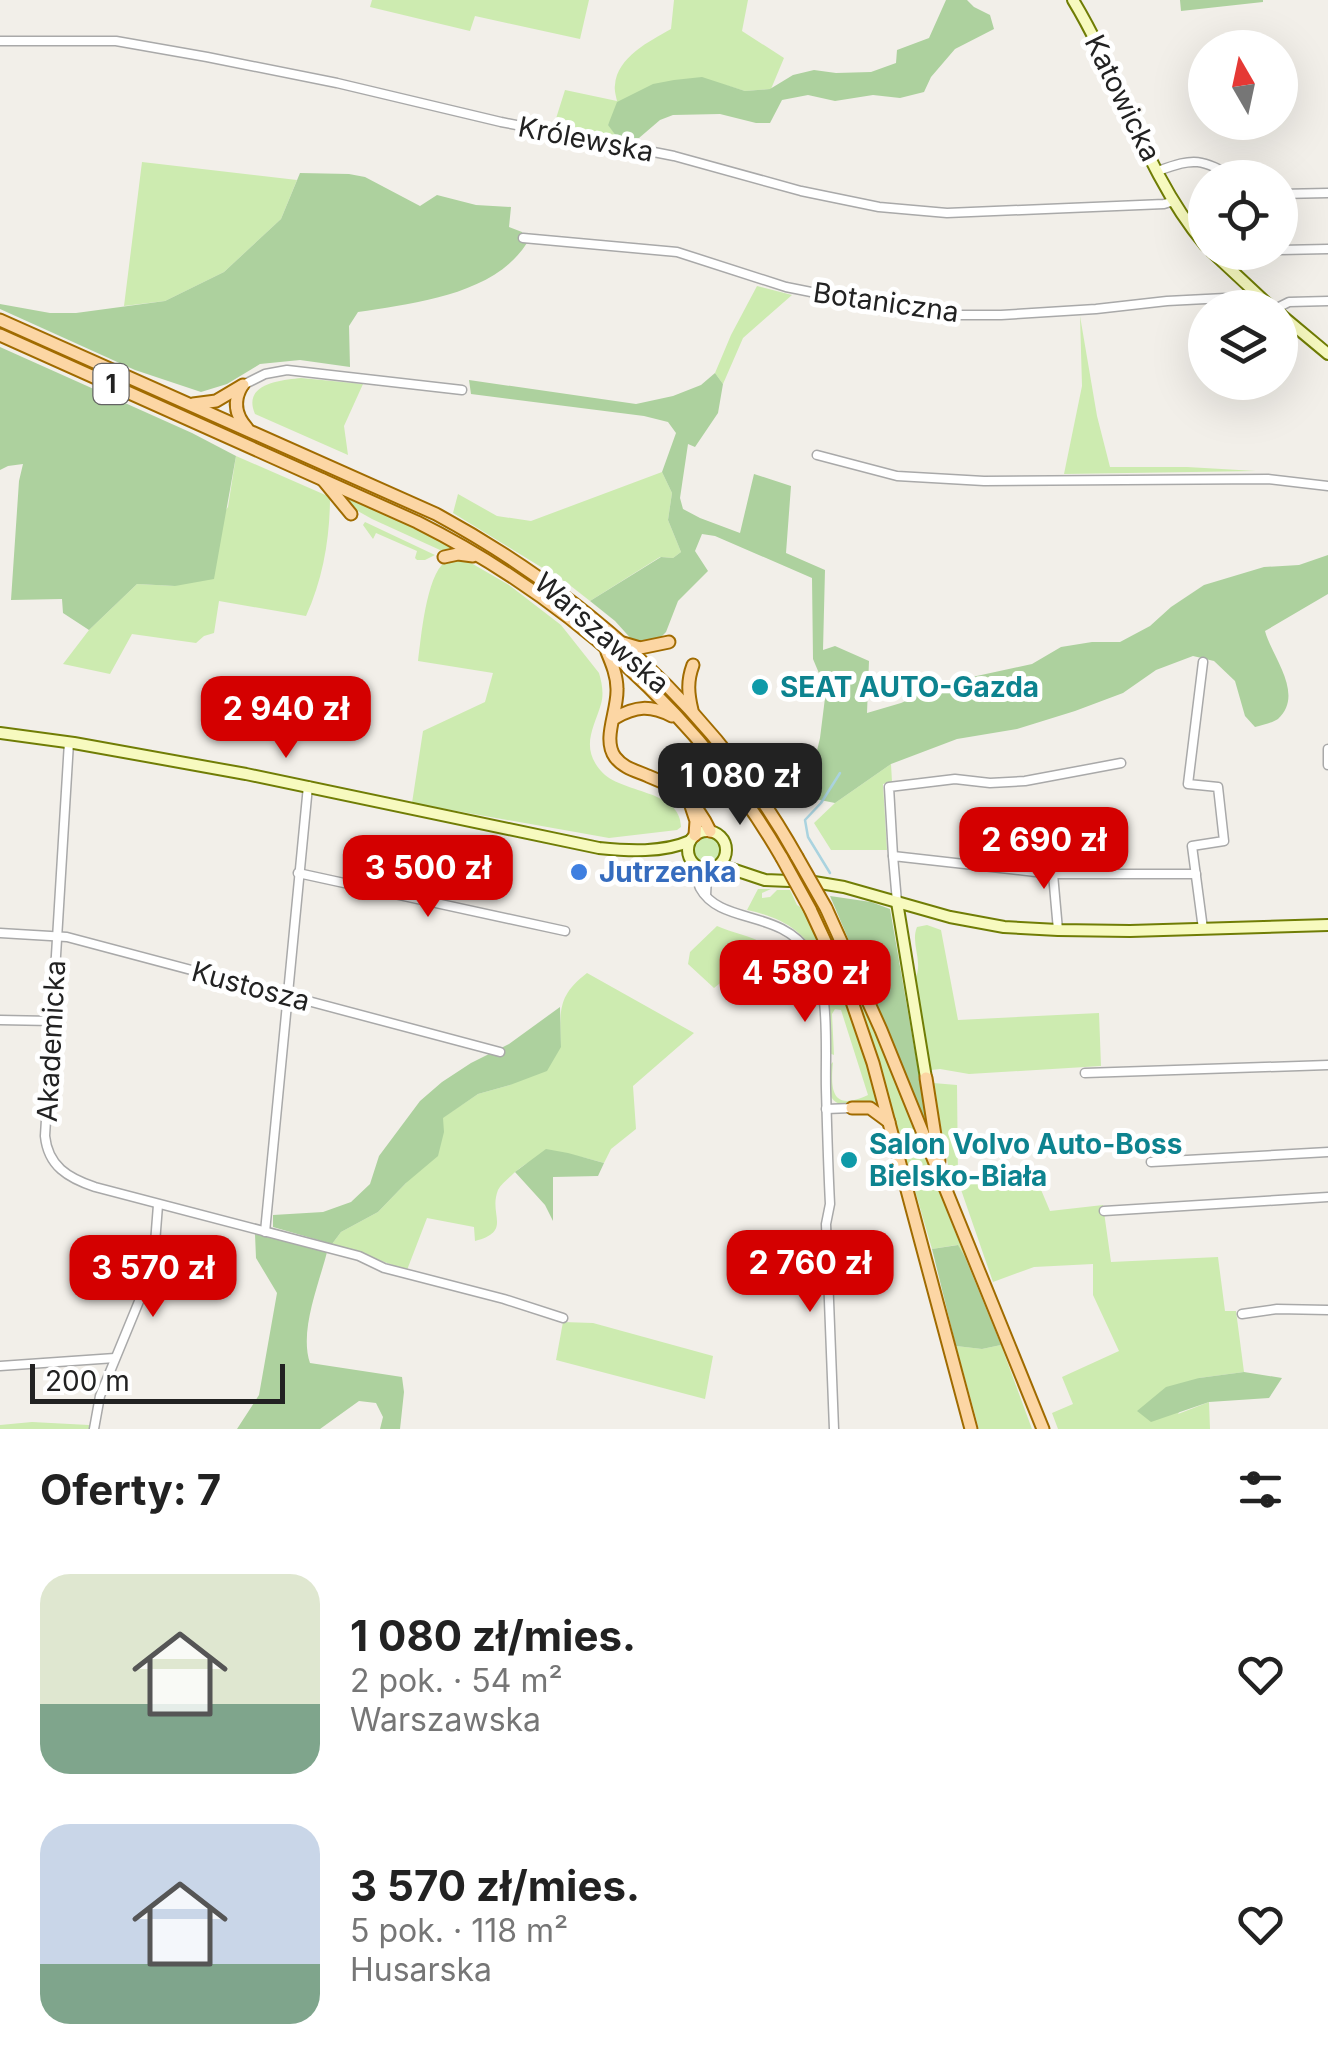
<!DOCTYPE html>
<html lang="pl">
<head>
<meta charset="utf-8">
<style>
	:root { --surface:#fff; --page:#f6f6f6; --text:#222; --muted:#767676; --accent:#d40000 }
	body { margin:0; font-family:Inter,sans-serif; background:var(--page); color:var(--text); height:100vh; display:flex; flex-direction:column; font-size:38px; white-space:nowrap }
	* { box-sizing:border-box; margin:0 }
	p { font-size:32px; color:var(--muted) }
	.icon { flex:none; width:55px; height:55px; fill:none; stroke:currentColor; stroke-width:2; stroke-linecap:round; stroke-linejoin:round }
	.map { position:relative; height:1429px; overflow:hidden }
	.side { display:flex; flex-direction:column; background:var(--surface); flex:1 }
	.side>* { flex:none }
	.needle { width:65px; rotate:351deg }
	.fabs { position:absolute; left:1188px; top:30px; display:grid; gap:20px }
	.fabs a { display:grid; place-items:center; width:110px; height:110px; border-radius:50%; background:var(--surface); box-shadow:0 10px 40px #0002; font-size:50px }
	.scale { position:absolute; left:30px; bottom:25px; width:255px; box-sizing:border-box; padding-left:10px; border:5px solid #222; border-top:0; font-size:28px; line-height:35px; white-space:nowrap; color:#222; -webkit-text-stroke:8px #fff; paint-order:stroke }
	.price { position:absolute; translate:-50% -85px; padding:0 22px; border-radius:20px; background:var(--accent); color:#fff; font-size:32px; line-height:65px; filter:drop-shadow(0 2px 5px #0008) }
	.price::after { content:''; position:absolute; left:50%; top:60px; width:30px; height:22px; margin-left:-15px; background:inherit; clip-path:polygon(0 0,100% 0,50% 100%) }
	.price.selected { background:#222; color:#fff }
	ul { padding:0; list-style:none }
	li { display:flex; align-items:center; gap:30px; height:250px; padding:0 40px }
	li span { display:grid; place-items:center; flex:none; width:280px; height:200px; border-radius:30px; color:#555 }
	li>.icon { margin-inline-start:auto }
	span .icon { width:120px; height:120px; fill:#fffc; stroke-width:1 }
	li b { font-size:42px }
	h2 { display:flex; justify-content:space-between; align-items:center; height:120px; padding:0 40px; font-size:42px }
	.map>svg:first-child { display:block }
	.grass { fill:#cdebb0 }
	.forest { fill:#add19e }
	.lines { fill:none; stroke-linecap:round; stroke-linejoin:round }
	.stream { stroke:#aad3df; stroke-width:2.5 }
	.street-casing { stroke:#a9a9a9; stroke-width:11 }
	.secondary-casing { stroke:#707d05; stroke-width:14 }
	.primary-casing { stroke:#a06b00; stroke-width:15 }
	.street { stroke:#fff; stroke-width:8 }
	.secondary { stroke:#f7fabf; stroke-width:10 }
	.primary { stroke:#fcd6a4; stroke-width:11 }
	.primary-bridge-casing { stroke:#a06b00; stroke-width:15; stroke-linecap:butt }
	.primary-bridge { stroke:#fcd6a4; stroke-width:11 }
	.culture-dot { fill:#0f9aa8; stroke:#fff; stroke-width:4 }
	.shop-dot { fill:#3f7fe0; stroke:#fff; stroke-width:4 }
	.labels { text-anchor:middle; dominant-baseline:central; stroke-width:10; stroke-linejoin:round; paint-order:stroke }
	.shield { fill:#fff; stroke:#646464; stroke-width:2.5 }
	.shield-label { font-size:25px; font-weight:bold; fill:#222 }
	.street-label { font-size:28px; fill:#222; stroke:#fff }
	.culture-label { font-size:28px; font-weight:bold; fill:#0d838f; stroke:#fff; text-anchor:start }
	.shop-label { font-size:28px; font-weight:bold; fill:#366cbe; stroke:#fff; text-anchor:start }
</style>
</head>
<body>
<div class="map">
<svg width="1328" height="1429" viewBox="0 0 1328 1429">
	<rect width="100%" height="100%" fill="#f2efe9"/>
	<g class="grass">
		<path d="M 372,0 L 589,0 L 580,39 L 475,16 L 470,31 L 370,7 Z"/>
		<path d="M 674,0 L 748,0 L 742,31 L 784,58 L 771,89 L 745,91 L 725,85 L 608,124 L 619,140 L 553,128 L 565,90 L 617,101 C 616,96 614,90 615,85 C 617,57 650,41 671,29 Z"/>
		<path d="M 142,162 L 297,180 L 281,219 L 224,272 L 165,301 L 124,306 Z"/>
		<path d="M 757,286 L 792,295 L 743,338 L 723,384 L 715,373 L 731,335 Z"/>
		<path d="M 1080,316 L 1097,416 L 1110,467 L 1187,467 L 1256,471 L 1064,474 L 1082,386 Z"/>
		<path d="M 301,378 L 363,384 L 344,426 L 348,455 L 255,414 C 242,384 280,380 301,378 Z"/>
		<path d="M 236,456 L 330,497 C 330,537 323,579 306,616 L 219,601 L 214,633 L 204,636 L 196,643 L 132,634 L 110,674 L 63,664 L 89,630 L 137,584 L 175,586 L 228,507 Z"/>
		<path d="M 662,472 L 672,493 L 668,520 L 681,552 L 673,558 L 660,557 L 590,601 L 567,583 L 453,513 L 458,494 L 497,516 L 531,521 Z"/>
		<path d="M 342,492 L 461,549 L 440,550 L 372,519 L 356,510 L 341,495 Z"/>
		<path d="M 365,522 L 435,555 L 425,560 L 417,560 L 415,558 L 417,551 L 376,533 L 373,539 L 363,525 Z"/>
		<path d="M 459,556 L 509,585 L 561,625 L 599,673 C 602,683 604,694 601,704 C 594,728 580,747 601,771 C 620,794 681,789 681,827 L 677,830 L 609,838 L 412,803 L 423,731 L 485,702 L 493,673 L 418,661 C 421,639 426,576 445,562 C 449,559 455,558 459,556 Z"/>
		<path d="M 891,764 L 892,782 L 883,784 L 887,850 L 831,850 L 814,823 L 835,803 Z"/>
		<circle cx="707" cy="849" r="13"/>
		<path d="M 758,889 L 771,889 L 762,893 L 762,898 L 770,897 L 777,890 L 790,890 L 797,905 L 802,908 C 836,972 863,1037 879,1107 C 865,1102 836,1113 830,1094 C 828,1086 829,1074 829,1066 L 833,1062 C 830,1093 833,1111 868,1095 L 841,1010 L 835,1009 L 832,1014 L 834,1055 L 829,1053 C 827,983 830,927 747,910 Z"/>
		<path d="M 815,906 L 819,906 L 892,1072 L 965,1257 L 957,1245 L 932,1249 C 898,1133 869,1016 815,906 Z"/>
		<path d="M 927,925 L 941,930 L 958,1020 L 1099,1013 L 1101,1066 L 969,1074 L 940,1069 L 931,1070 L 915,979 C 924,962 910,944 917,927 Z"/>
		<path d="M 717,926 C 732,933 755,936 766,946 L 757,958 L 734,980 L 729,976 L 714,988 L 688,964 L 690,952 Z"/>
		<path d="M 587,973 L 694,1033 L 633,1086 L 636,1129 L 611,1149 L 604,1163 C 570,1153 543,1147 514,1173 C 509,1178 501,1184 498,1190 C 488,1215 513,1231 475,1241 L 474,1227 L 427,1218 L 407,1270 C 382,1262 358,1251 332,1244 L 341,1232 L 378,1212 L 406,1183 L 442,1118 L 478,1094 L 510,1085 L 561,1046 C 560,1011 557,996 587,973 Z"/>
		<path d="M 933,1083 L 957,1085 L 958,1180 L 1031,1166 L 1050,1211 L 1103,1205 L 1111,1262 L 1218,1257 L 1225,1311 L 1236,1311 L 1244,1372 L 1199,1378 L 1178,1414 L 1209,1402 L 1210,1429 L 1058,1429 L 1052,1413 L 1073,1404 L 1062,1377 L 1119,1351 L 1093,1295 L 1093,1264 L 1034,1267 L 993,1282 L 958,1181 L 948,1165 Z"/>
		<path d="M 563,1322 L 593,1323 L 713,1356 L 705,1399 L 556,1360 Z"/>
		<path d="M 1001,1345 L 1032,1429 L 979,1429 L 956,1346 L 982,1349 Z"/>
		<path d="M 32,1422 L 89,1425 L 89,1429 L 0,1429 L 0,1425 Z"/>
	</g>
	<g class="forest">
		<path d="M 946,0 L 967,0 L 974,7 L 990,15 L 994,29 L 955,49 L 931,77 L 924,92 L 900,98 L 873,95 L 835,101 L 808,95 L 782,100 L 770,123 L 756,123 L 720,114 L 673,115 L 660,120 L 639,138 L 619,140 L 608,125 L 617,102 L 653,84 L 674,80 L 702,77 L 745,91 L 770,89 L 793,75 L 814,70 L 836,73 L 871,72 L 896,63 L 897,50 L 929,38 Z"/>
		<path d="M 1180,0 L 1263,0 L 1263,2 L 1181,11 Z"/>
		<path d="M 300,173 L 349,174 L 365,177 L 420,206 L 437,195 L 476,205 L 511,207 L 509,227 L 522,232 L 527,243 C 494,295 414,303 358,312 L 349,326 L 350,367 L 300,360 L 260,364 L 227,384 L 201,392 L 135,370 L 0,309 L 0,304 L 50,313 L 76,313 L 165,301 L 224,272 L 281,219 Z"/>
		<path d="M 0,347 L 192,433 L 236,456 L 214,579 L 175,586 L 137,584 L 89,630 L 63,613 L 62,599 L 11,600 L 19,481 L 23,464 L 8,466 L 0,470 Z"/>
		<path d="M 715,373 L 723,384 L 718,413 L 695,447 L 688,444 L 680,498 L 683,509 L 700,518 L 740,533 L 754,474 L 791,486 L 786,553 L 825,570 L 823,650 L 835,646 L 869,661 L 867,713 L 901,703 L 949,682 L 1032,664 L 1061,647 L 1092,642 L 1120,642 L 1150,626 L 1171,607 L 1204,585 L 1264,567 L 1299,565 L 1328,555 L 1328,594 L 1265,631 C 1272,657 1305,694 1278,719 C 1272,723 1262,725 1255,727 L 1245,716 L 1235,681 L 1214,661 L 1193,656 L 1156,670 L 1123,693 L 1075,711 L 1017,729 L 957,739 L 891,764 L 835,803 L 810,798 L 801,786 L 815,759 L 820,738 L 826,690 L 813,659 L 812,578 L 715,536 L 702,534 L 695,551 L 708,571 L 678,601 L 666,632 L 656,642 L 634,642 L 615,621 L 590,601 L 661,557 L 673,558 L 681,552 L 668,520 L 672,493 L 662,472 L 676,433 L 668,422 L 644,416 L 471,394 L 469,380 L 636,404 L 673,396 L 701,385 Z"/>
		<path d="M 830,896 L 871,902 L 890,909 L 928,1127 Z"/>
		<path d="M 560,1007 L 561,1047 L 547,1071 L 510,1085 L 478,1094 L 443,1118 L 444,1132 L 438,1156 L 406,1183 L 378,1212 L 341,1232 L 332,1244 L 273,1227 L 273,1215 L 323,1212 L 351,1202 L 370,1184 L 379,1156 L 420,1101 L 442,1082 L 471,1063 L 509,1044 Z"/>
		<path d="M 546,1149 L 568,1153 L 604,1163 L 598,1176 L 553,1177 L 553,1221 L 545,1205 L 515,1172 Z"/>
		<path d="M 255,1234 L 327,1252 C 319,1284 299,1331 310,1363 L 402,1377 L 404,1392 L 400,1429 L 380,1429 L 383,1417 L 376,1403 L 359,1401 L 320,1429 L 237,1429 L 259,1395 L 277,1293 L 256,1258 Z"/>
		<path d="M 958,1245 L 965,1257 L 1001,1345 L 982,1349 L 956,1346 L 932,1249 Z"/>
		<path d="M 1244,1372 L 1282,1378 L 1269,1398 L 1209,1402 L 1151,1422 L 1137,1411 L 1166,1387 L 1199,1378 Z"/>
	</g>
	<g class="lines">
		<path class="stream" d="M 830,873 L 808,837 L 805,820 L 821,803 L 840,773"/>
		<defs>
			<g id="street">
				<path d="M 0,41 L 116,41 L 207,57 L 337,83 L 501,122 L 674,156 L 801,191 L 879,207 L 947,213 L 1164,204 L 1174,201"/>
				<path d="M 1158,171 C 1196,157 1200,159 1236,178"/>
				<path d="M 1280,194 L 1328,193"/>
				<path d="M 523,238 L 677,252 L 786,287 L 876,305 L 944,315 L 1001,315 L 1096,309 L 1167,301 L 1245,297 L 1253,292"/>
				<path d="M 1280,250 L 1328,249"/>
				<path d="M 1277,308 L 1289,302 L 1328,301"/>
				<path d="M 243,385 L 265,374 L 287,370 L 462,390"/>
				<path d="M 817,455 L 897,476 L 984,481 L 1268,479 L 1328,486"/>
				<path d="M 1203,662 L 1188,784 L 1218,787 L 1224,841 L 1192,846 L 1203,929"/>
				<path d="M 69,742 L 45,1136 C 48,1166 68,1178 95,1187 L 359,1256 L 384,1268 L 504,1299 L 563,1318"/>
				<path d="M 1328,749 L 1328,765"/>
				<path d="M 893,856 L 889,787 L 955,779 L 990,783 L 1025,781 L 1121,763"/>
				<path d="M 696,866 C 697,873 697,882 700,888 C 720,925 781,909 809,953 C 831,986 825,1050 826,1089 C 827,1127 828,1165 830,1204 L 826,1224 L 834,1429"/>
				<path d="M 298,873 L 565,931"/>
				<path d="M 1053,874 L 1058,930"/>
				<path d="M 706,895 L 707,877 L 711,869"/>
				<path d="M 897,902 L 893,856 L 1053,874 L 1196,874"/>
				<path d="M 0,933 L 67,937 L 500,1052"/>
				<path d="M 0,1020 L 52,1021"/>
				<path d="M 1085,1073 L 1328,1065"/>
				<path d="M 826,1109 L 852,1108"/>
				<path d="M 1151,1162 L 1328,1152"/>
				<path d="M 1104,1211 L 1328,1197"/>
				<path d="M 265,1232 L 308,786"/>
				<path d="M 1242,1314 L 1277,1309 L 1328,1310"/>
				<path d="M 0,1366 L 115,1358"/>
				<path d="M 94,1429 L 100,1396 L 149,1277 L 154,1256 L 158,1205"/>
			</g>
			<g id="secondary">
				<path d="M 1073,0 C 1121,79 1145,174 1205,245"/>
				<path d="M 1212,252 L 1272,308"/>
				<path d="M 1280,314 L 1328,354"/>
				<path d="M 0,733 L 74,743 L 246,774 L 599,848 C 628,851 663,853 690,841"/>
				<circle cx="707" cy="850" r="19"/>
				<path d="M 720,865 L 765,880 L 814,882 L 844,887 L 950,917 L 1004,927 L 1058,930 L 1130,931 L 1328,925"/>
				<path d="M 897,902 L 926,1078"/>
			</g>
			<g id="primary">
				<path d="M 0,320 L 436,514 C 583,594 715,710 797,857"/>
				<path d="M 0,335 L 417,522 C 565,596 699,714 782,858"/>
				<path d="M 242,386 C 233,401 235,415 247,428"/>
				<path d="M 193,404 L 216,401 L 243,385"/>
				<path d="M 323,480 L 351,514"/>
				<path d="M 444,557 L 458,554 L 473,556"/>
				<path d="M 623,643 L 640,648 L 669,642"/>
				<path d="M 607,652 C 612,664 617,676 617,689 C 618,711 602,739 615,757 C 623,768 637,771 648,776 C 679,788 696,801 710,831"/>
				<path d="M 692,710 C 688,693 687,681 693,665"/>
				<path d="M 615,718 C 636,706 650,705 672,716"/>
				<path d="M 691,806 L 696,821 L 695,835"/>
				<path d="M 826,908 L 881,1030 L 1043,1429"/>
				<path d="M 810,909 L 849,993 L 873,1063 L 971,1429"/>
				<path d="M 926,1078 L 939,1161"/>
				<path d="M 852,1108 L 870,1108 L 889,1122"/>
			</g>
		</defs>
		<use href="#street" class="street-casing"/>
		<use href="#secondary" class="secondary-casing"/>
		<use href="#primary" class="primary-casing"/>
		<use href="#street" class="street"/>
		<use href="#secondary" class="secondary"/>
		<use href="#primary" class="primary"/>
		<defs>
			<g id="primary-bridge">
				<path d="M 797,857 L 826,908"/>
				<path d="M 782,858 L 810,909"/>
			</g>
		</defs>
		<use href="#primary-bridge" class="primary-bridge-casing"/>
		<use href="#primary-bridge" class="primary-bridge"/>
	</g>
	<g class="culture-dot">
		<circle cx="760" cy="687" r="10"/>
		<circle cx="849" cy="1160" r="10"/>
	</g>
	<circle class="shop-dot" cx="579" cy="872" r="10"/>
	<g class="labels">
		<rect class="shield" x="93.5" y="364" width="35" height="40" rx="8"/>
		<g class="shield-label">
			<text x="111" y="384">1</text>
		</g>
		<g class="street-label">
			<text transform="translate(1123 98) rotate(64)">Katowicka</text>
			<text transform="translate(586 139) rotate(11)">Królewska</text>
			<text transform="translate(886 302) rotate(8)">Botaniczna</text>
			<text transform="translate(602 633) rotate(41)">Warszawska</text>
			<text transform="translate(251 986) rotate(15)">Kustosza</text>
			<text transform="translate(51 1041) rotate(-87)">Akademicka</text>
		</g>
		<g class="culture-label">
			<text x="780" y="687">SEAT AUTO-Gazda</text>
			<text x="869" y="1144">Salon Volvo Auto-Boss<tspan x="869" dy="32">Bielsko-Biała</tspan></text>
		</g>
		<g class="shop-label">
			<text x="599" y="872">Jutrzenka</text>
		</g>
	</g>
</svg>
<div class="fabs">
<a><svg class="needle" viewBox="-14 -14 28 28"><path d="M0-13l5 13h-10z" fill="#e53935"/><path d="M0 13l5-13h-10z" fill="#767676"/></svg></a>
<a><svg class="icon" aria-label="locate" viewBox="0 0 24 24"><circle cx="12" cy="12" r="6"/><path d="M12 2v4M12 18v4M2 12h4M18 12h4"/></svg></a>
<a><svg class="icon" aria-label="layers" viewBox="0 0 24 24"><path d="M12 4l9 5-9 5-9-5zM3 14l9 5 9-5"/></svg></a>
</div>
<div class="scale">200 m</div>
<b class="price" style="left:286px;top:761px">2 940 zł</b>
<b class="price selected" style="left:740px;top:828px">1 080 zł</b>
<b class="price" style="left:1044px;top:892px">2 690 zł</b>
<b class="price" style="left:428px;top:920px">3 500 zł</b>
<b class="price" style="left:805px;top:1025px">4 580 zł</b>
<b class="price" style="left:810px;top:1315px">2 760 zł</b>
<b class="price" style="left:153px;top:1320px">3 570 zł</b>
</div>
<section class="side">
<h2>Oferty: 7<svg class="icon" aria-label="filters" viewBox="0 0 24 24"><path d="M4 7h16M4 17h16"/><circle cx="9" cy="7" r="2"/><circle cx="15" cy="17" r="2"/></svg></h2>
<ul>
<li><span style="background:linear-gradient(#dfe7d0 65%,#7fa58c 0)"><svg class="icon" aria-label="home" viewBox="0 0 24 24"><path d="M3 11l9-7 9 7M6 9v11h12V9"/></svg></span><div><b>1 080 zł/mies.</b><p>2 pok. · 54 m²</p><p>Warszawska</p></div><svg class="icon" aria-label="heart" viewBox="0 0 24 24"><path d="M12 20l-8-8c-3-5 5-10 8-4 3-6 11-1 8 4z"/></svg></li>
<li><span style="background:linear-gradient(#c9d6e8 70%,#7fa58c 0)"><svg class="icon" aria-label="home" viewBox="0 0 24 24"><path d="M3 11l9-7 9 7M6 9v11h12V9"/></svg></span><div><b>3 570 zł/mies.</b><p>5 pok. · 118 m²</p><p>Husarska</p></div><svg class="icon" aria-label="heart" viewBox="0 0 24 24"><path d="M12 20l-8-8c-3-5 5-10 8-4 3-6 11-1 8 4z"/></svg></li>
</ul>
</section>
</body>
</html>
